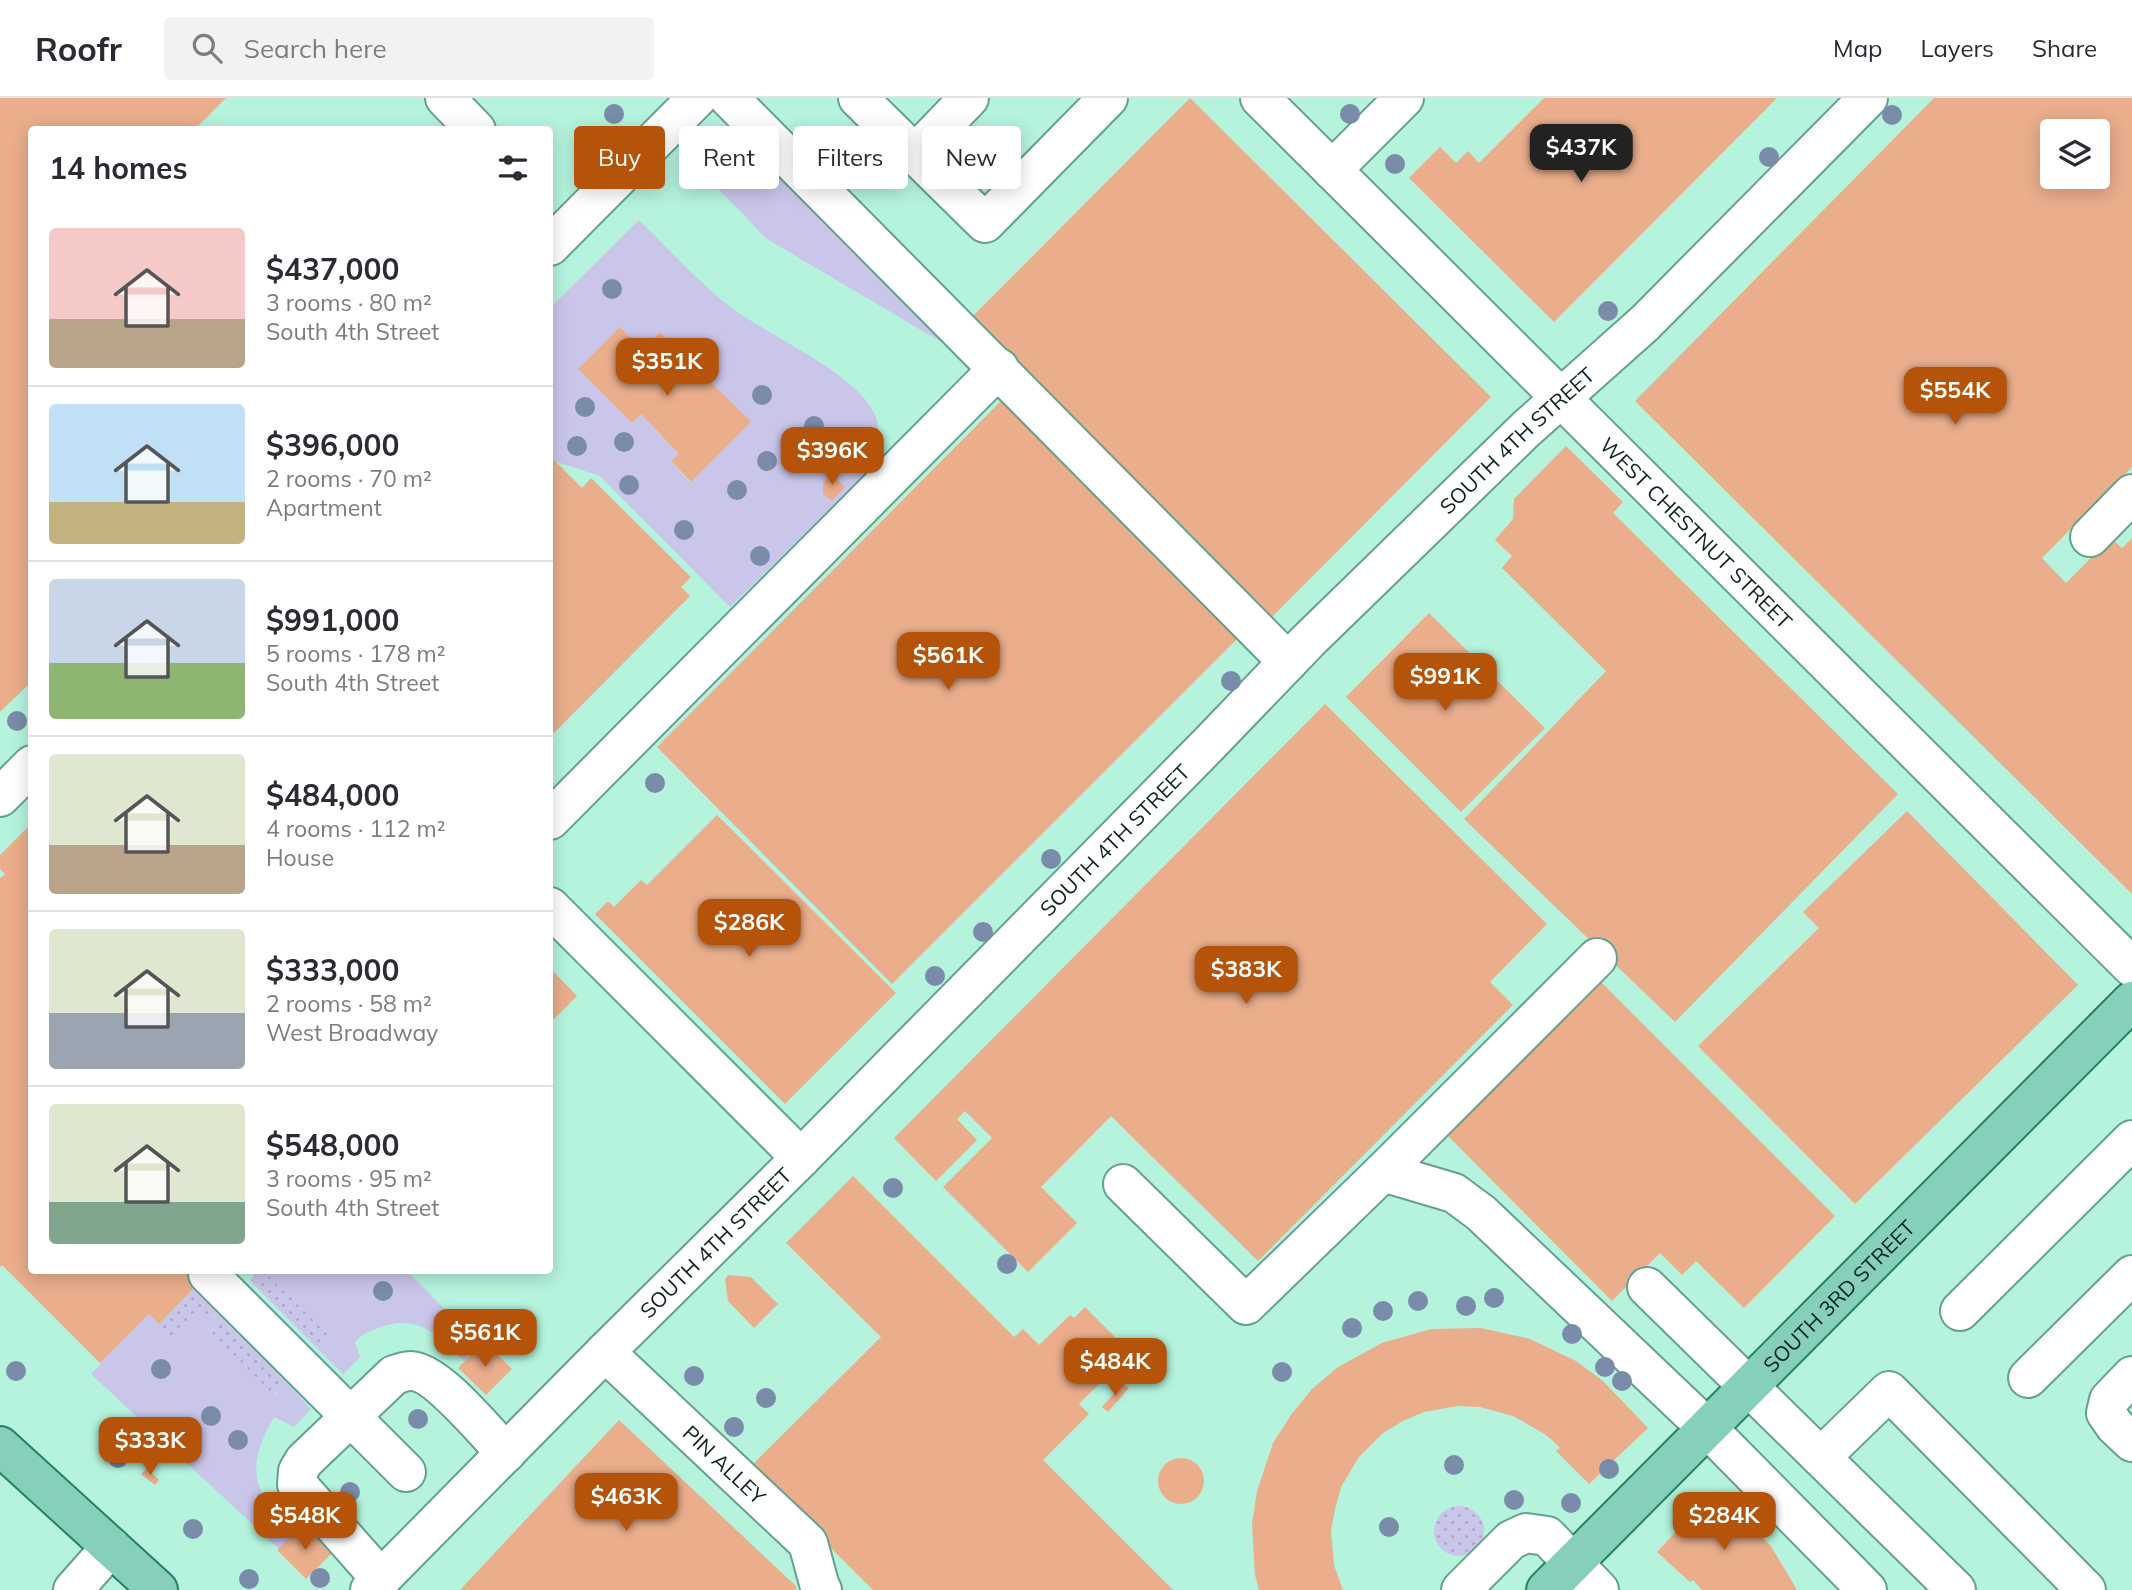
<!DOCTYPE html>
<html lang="en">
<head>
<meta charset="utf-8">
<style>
	:root { --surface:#fff; --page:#f2f2f3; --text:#2b2b33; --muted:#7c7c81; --line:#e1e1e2; --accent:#b45309 }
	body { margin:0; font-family:Mulish,sans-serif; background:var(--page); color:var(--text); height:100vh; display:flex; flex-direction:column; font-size:26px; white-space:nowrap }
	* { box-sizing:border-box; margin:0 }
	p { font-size:23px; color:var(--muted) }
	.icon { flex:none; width:38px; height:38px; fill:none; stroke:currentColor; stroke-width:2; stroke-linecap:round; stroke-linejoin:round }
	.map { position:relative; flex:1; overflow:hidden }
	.drawer { position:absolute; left:28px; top:28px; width:525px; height:1148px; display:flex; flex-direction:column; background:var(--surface); border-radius:7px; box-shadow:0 4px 18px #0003 }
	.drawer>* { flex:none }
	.banner { position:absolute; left:574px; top:28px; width:665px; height:63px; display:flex; gap:14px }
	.controls { position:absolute; left:2040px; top:21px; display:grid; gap:14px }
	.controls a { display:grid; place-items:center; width:70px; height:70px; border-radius:7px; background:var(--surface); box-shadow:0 4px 18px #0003; font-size:35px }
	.price { position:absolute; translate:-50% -60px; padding:0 16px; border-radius:14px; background:var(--accent); color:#fff; font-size:23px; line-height:46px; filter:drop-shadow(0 2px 4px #0008) }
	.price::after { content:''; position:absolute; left:50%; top:42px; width:21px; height:16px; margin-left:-10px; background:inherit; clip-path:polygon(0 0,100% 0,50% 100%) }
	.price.on { background:#222; color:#fff }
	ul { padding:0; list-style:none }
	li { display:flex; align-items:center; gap:21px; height:175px; padding:0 21px }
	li+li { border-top:2px solid var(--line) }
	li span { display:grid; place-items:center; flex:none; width:196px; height:140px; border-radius:7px; color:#555 }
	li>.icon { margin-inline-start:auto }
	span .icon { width:84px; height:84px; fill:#fffc; stroke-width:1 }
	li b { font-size:30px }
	h2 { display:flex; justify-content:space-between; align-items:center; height:84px; padding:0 21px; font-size:30px }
	.chip { padding:0 24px; border-radius:7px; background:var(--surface); box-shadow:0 4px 18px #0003; font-size:24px; line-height:63px }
	.chip.on { background:var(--accent); color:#fff }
	header { display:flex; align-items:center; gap:42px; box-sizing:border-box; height:98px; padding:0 35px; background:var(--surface); border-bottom:2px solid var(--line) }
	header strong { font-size:33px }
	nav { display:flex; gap:38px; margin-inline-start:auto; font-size:24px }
	.search { width:490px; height:63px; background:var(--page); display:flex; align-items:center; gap:18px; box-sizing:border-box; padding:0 24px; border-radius:7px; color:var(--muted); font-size:26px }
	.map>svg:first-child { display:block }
	.green { fill:#cac6ea; fill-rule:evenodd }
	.garden { fill:url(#garden-dots) }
	.building { fill:#eaae8c; fill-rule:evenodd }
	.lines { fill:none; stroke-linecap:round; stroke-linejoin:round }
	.minor-casing { stroke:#65a18d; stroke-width:42 }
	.major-casing { stroke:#257e66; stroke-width:42 }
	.minor { stroke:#fff; stroke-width:38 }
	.major { stroke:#85cfbb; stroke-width:38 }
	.tree { fill:#7a8ca9 }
	.labels { text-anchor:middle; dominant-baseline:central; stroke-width:7; stroke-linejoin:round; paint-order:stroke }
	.street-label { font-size:21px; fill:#0a241c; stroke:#b5f3dd }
</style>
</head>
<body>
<header>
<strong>Roofr</strong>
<div class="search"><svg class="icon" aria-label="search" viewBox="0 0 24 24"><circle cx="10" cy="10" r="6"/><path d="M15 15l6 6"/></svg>Search here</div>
<nav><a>Map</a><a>Layers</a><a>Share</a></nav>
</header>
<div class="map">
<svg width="2132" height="1492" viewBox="0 0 2132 1492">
	<defs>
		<pattern id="garden-dots" width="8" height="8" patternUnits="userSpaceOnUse" patternTransform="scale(1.75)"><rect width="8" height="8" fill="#cac6ea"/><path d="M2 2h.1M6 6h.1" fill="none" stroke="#acaac8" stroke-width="1.8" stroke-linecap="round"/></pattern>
	</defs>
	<rect width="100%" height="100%" fill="#b5f3dd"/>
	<g class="green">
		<path d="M 734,28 L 952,245 L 948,248 L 767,141 L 694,66 Z"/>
		<path d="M 639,122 C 667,149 694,179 724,204 C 761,235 860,275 876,319 C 881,333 877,353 874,367 L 730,509 L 600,378 L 554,363 L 550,358 L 550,210 ZM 620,229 L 643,252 L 661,234 L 750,324 L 690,384 L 671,364 L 679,356 L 641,316 Z"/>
		<path d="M 252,1173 L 407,1173 L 480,1247 L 464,1263 C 437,1237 419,1215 378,1230 C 369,1233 361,1237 355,1244 L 360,1259 L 343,1276 L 318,1251 L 330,1239 L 267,1176 L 254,1187 L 250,1182 L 254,1178 Z"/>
		<path d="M 198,1211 L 213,1219 L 218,1216 L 223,1221 L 211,1233 L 275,1297 L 287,1285 L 311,1311 L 294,1329 L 274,1319 C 259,1345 247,1374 266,1401 C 274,1413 287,1423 297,1433 L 279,1451 L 91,1276 L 101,1266 L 100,1265 L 149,1216 L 159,1226 Z"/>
	</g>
	<g class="garden">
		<path d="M 266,1175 L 330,1239 L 318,1251 L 254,1187 Z"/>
		<path d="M 194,1191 L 218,1216 L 208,1220 L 198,1211 L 170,1239 L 157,1231 L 159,1226 Z"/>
		<path d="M 223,1221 L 287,1285 L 274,1297 L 211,1234 Z"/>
		<circle cx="1459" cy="1433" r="25"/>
	</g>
	<g class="building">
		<path d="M 0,0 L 226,0 L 194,32 L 32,32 L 32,583 L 0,614 Z"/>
		<path d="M 1190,0 L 1491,299 L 1272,519 L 971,220 Z"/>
		<path d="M 1544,0 L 1777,0 L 1554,224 L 1409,80 L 1440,49 L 1456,65 L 1468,53 L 1479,65 Z"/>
		<path d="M 1934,0 L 2132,0 L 2132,369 L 2042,460 L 2066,485 L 2111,440 L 2122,450 L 2132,440 L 2132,796 L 1635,303 ZM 2053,33 L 2098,33 L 2098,79 L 2053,79 Z"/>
		<path d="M 620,229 L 643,252 L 660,234 L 751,324 L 691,384 L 671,363 L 679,356 L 641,316 L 632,325 L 578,271 Z"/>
		<path d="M 1002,302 L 1240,538 L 892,886 L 657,649 Z"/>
		<path d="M 1566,348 L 1623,404 L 1613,415 L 1898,696 L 1675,924 L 1464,721 L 1606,573 L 1502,470 L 1512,458 L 1495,442 L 1513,421 L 1514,401 Z"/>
		<path d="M 550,358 L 582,390 L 591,380 L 691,479 L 681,489 L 690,498 L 550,639 Z"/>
		<path d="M 831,375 L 845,389 L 832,403 L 823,396 L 823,384 Z"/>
		<path d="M 1429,515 L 1545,630 L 1461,714 L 1346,599 Z"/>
		<path d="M 1325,606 L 1547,826 L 1490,884 L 1513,907 L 1258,1163 L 1111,1018 L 1041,1089 L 1077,1125 L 1028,1174 L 943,1089 L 992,1040 L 965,1013 L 957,1021 L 977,1042 L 936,1083 L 894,1040 Z"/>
		<path d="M 1907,713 L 2078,887 L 1855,1106 L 1698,948 L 1819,830 L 1803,814 Z"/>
		<path d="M 717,717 L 896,895 L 785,1006 L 595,816 L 608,803 L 614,809 L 641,782 L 647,787 Z"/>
		<path d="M 32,725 L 32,1172 L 212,1172 L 159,1226 L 149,1216 L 100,1265 L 2,1167 L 0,1169 L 0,780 L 5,776 L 0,771 L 0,757 Z"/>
		<path d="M 550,870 L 577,898 L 550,925 Z"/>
		<path d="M 1600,883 L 1835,1118 L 1744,1210 L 1696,1163 L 1682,1177 L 1660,1155 L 1612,1203 L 1446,1036 Z"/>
		<path d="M 853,1078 L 1014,1239 L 1023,1231 L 1039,1247 L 1070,1217 L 1074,1220 L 1085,1209 L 1120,1244 L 1107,1257 L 1118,1267 L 1079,1306 L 1089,1316 L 1043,1362 L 1173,1492 L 873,1492 L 750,1369 L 881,1239 L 786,1145 Z"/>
		<path d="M 728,1177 L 751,1179 L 778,1206 L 754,1230 L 728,1203 L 725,1181 Z"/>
		<path d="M 1481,1230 L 1530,1241 L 1576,1263 L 1603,1283 L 1648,1330 L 1589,1386 L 1556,1353 L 1560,1350 L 1552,1342 L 1543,1335 L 1513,1318 L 1480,1309 L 1457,1308 L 1424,1314 L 1403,1323 L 1383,1335 L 1359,1359 L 1341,1389 L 1335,1411 L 1331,1433 L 1334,1467 L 1343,1492 L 1259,1492 L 1255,1477 L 1252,1426 L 1257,1393 L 1273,1345 L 1291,1317 L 1312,1291 L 1338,1269 L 1382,1245 L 1431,1231 Z"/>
		<path d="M 484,1244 L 512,1271 L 486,1297 L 458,1270 Z"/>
		<path d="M 1123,1285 L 1129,1290 L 1108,1314 L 1102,1309 Z"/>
		<path d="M 619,1322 L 797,1489 L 795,1492 L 460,1492 Z"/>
		<circle cx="1181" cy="1383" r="23"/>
		<path d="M 147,1370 L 159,1382 L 155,1387 L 141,1376 Z"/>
		<path d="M 1714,1393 L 1771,1448 L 1797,1492 L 1702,1492 L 1693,1482 L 1690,1484 L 1657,1454 Z"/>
		<path d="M 303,1427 L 332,1455 L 306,1481 L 277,1452 Z"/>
	</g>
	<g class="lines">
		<defs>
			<g id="minor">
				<path d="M 445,0 L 476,32"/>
				<path d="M 729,0 L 1288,564"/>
				<path d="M 858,0 L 985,125 L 1108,0"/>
				<path id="s1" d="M 1260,0 L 2132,869"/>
				<path d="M 915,56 L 969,0"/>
				<path d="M 1332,72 L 1404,0"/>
				<path d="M 550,148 L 697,0"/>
				<path d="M 2090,439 L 2132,396"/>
				<path d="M 0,699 L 32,667"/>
				<path d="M 550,722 L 999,270"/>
				<path d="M 550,809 L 801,1060"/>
				<path d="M 1597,860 L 1383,1074 L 1454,1095 L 1481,1115 L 1707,1330 L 1867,1492"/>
				<path d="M 1123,1086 L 1246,1207 L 1383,1074"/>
				<path d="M 208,1176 L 406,1374"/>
				<path d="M 1647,1189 L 1956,1492"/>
				<path d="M 1960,1213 L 2132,1042"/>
				<path id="s2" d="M 605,1254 L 808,1445 L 820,1489 L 822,1492"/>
				<path d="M 2132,1278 L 2109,1302 L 2106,1315 L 2115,1328 L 2132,1344"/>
				<path d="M 2028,1280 L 2132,1177"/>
				<path d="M 1821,1359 L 1889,1293 L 2086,1492"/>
				<path d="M 381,1481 L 297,1386 L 298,1373 L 304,1363 L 394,1277 C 398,1276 405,1273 410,1273 C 436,1272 487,1336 506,1355"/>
				<path d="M 73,1492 L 111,1449"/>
				<path id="s3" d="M 370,1492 L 605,1254 L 801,1060 L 1209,646 L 1308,543 L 1526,331 L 1645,225 L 1868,0"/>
				<path d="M 1461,1492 L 1511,1442 L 1526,1435 L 1547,1438 L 1599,1492"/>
			</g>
			<g id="major">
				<path d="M 0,1348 L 158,1492"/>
				<path id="s4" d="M 1546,1492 L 2132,903"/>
			</g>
		</defs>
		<use href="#minor" class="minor-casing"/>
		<use href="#major" class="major-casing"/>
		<use href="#minor" class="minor"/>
		<use href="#major" class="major"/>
	</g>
	<g class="tree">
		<circle cx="614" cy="16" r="10"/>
		<circle cx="1350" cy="16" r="10"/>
		<circle cx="1892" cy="17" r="10"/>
		<circle cx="1769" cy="59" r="10"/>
		<circle cx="1395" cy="66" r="10"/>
		<circle cx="612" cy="191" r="10"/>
		<circle cx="1608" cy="213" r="10"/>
		<circle cx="762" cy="297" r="10"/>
		<circle cx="585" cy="309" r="10"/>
		<circle cx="814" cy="328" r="10"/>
		<circle cx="624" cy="344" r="10"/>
		<circle cx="577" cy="348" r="10"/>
		<circle cx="767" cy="363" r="10"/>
		<circle cx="629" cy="387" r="10"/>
		<circle cx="737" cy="392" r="10"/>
		<circle cx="684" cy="432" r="10"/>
		<circle cx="760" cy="458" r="10"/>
		<circle cx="1231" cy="583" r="10"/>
		<circle cx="17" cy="623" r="10"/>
		<circle cx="655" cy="685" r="10"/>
		<circle cx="1051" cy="761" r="10"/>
		<circle cx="983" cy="834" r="10"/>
		<circle cx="935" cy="878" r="10"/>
		<circle cx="893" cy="1090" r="10"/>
		<circle cx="1007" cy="1166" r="10"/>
		<circle cx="383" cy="1193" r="10"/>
		<circle cx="1494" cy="1200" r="10"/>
		<circle cx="1418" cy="1203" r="10"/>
		<circle cx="1466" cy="1208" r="10"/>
		<circle cx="1383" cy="1213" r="10"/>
		<circle cx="1352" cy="1230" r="10"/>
		<circle cx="1572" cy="1236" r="10"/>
		<circle cx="1605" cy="1269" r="10"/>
		<circle cx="161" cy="1271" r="10"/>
		<circle cx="16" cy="1273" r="10"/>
		<circle cx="1282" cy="1274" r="10"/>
		<circle cx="694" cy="1278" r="10"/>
		<circle cx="1622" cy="1283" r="10"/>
		<circle cx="766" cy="1300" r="10"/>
		<circle cx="211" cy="1318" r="10"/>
		<circle cx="418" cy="1321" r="10"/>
		<circle cx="734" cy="1329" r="10"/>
		<circle cx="238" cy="1342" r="10"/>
		<circle cx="118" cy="1360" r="10"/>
		<circle cx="1454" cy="1367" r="10"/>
		<circle cx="1609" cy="1371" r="10"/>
		<circle cx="350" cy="1394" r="10"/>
		<circle cx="1514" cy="1402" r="10"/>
		<circle cx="1571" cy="1405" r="10"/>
		<circle cx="1743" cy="1412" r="10"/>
		<circle cx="1389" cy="1429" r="10"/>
		<circle cx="1760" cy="1429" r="10"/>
		<circle cx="193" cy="1431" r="10"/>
		<circle cx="320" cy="1480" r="10"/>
		<circle cx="249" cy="1481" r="10"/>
	</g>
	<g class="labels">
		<g class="street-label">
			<text stroke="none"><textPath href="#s3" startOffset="1624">SOUTH 4TH STREET</textPath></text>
			<text stroke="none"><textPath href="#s1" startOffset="616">WEST CHESTNUT STREET</textPath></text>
			<text stroke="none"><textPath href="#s3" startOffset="1057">SOUTH 4TH STREET</textPath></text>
			<text stroke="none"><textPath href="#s3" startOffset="490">SOUTH 4TH STREET</textPath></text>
			<text stroke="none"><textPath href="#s4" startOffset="415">SOUTH 3RD STREET</textPath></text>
			<text stroke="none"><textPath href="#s2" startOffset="164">PIN ALLEY</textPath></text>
		</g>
	</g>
</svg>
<div class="controls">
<a><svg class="icon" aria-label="layers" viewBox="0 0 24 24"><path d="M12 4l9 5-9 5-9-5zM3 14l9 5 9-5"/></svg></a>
</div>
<b class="price on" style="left:1581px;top:86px">$437K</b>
<b class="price" style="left:667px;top:300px">$351K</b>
<b class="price" style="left:1955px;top:329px">$554K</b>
<b class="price" style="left:832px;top:389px">$396K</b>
<b class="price" style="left:948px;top:594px">$561K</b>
<b class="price" style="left:1445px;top:615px">$991K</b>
<b class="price" style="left:749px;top:861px">$286K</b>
<b class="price" style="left:1246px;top:908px">$383K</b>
<b class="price" style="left:485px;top:1271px">$561K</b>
<b class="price" style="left:1115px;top:1300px">$484K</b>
<b class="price" style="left:150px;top:1379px">$333K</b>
<b class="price" style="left:626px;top:1435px">$463K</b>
<b class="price" style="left:305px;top:1454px">$548K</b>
<b class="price" style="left:1724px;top:1454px">$284K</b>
<div class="banner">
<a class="chip on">Buy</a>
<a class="chip">Rent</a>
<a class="chip">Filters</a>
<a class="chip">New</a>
</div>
<section class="drawer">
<h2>14 homes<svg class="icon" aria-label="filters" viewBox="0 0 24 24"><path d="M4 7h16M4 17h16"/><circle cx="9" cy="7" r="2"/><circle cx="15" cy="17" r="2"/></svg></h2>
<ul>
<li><span style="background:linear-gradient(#f6c9c9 65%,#b9a48a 0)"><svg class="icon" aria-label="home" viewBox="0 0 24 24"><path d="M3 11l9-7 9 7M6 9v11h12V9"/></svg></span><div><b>$437,000</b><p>3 rooms · 80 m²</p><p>South 4th Street</p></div></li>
<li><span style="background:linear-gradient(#bfe0f5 70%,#c2b280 0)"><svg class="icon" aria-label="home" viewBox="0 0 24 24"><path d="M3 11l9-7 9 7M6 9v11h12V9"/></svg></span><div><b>$396,000</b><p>2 rooms · 70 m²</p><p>Apartment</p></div></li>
<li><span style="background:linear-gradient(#c9d6e8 60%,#8fb573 0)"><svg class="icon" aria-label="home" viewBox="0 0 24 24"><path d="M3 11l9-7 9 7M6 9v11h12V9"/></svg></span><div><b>$991,000</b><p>5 rooms · 178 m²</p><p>South 4th Street</p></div></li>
<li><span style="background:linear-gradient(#dfe7d0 65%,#b9a48a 0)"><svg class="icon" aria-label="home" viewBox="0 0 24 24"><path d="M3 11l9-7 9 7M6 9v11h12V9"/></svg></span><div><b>$484,000</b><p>4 rooms · 112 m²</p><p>House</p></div></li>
<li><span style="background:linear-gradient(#dfe7d0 60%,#9aa5b1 0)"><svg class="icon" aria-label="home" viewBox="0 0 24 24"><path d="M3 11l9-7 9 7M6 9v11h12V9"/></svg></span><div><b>$333,000</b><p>2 rooms · 58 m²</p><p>West Broadway</p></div></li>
<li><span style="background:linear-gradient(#dfe7d0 70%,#7fa58c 0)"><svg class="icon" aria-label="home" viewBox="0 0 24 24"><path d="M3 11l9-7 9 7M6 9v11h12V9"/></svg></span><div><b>$548,000</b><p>3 rooms · 95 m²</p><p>South 4th Street</p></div></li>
</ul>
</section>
</div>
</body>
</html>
